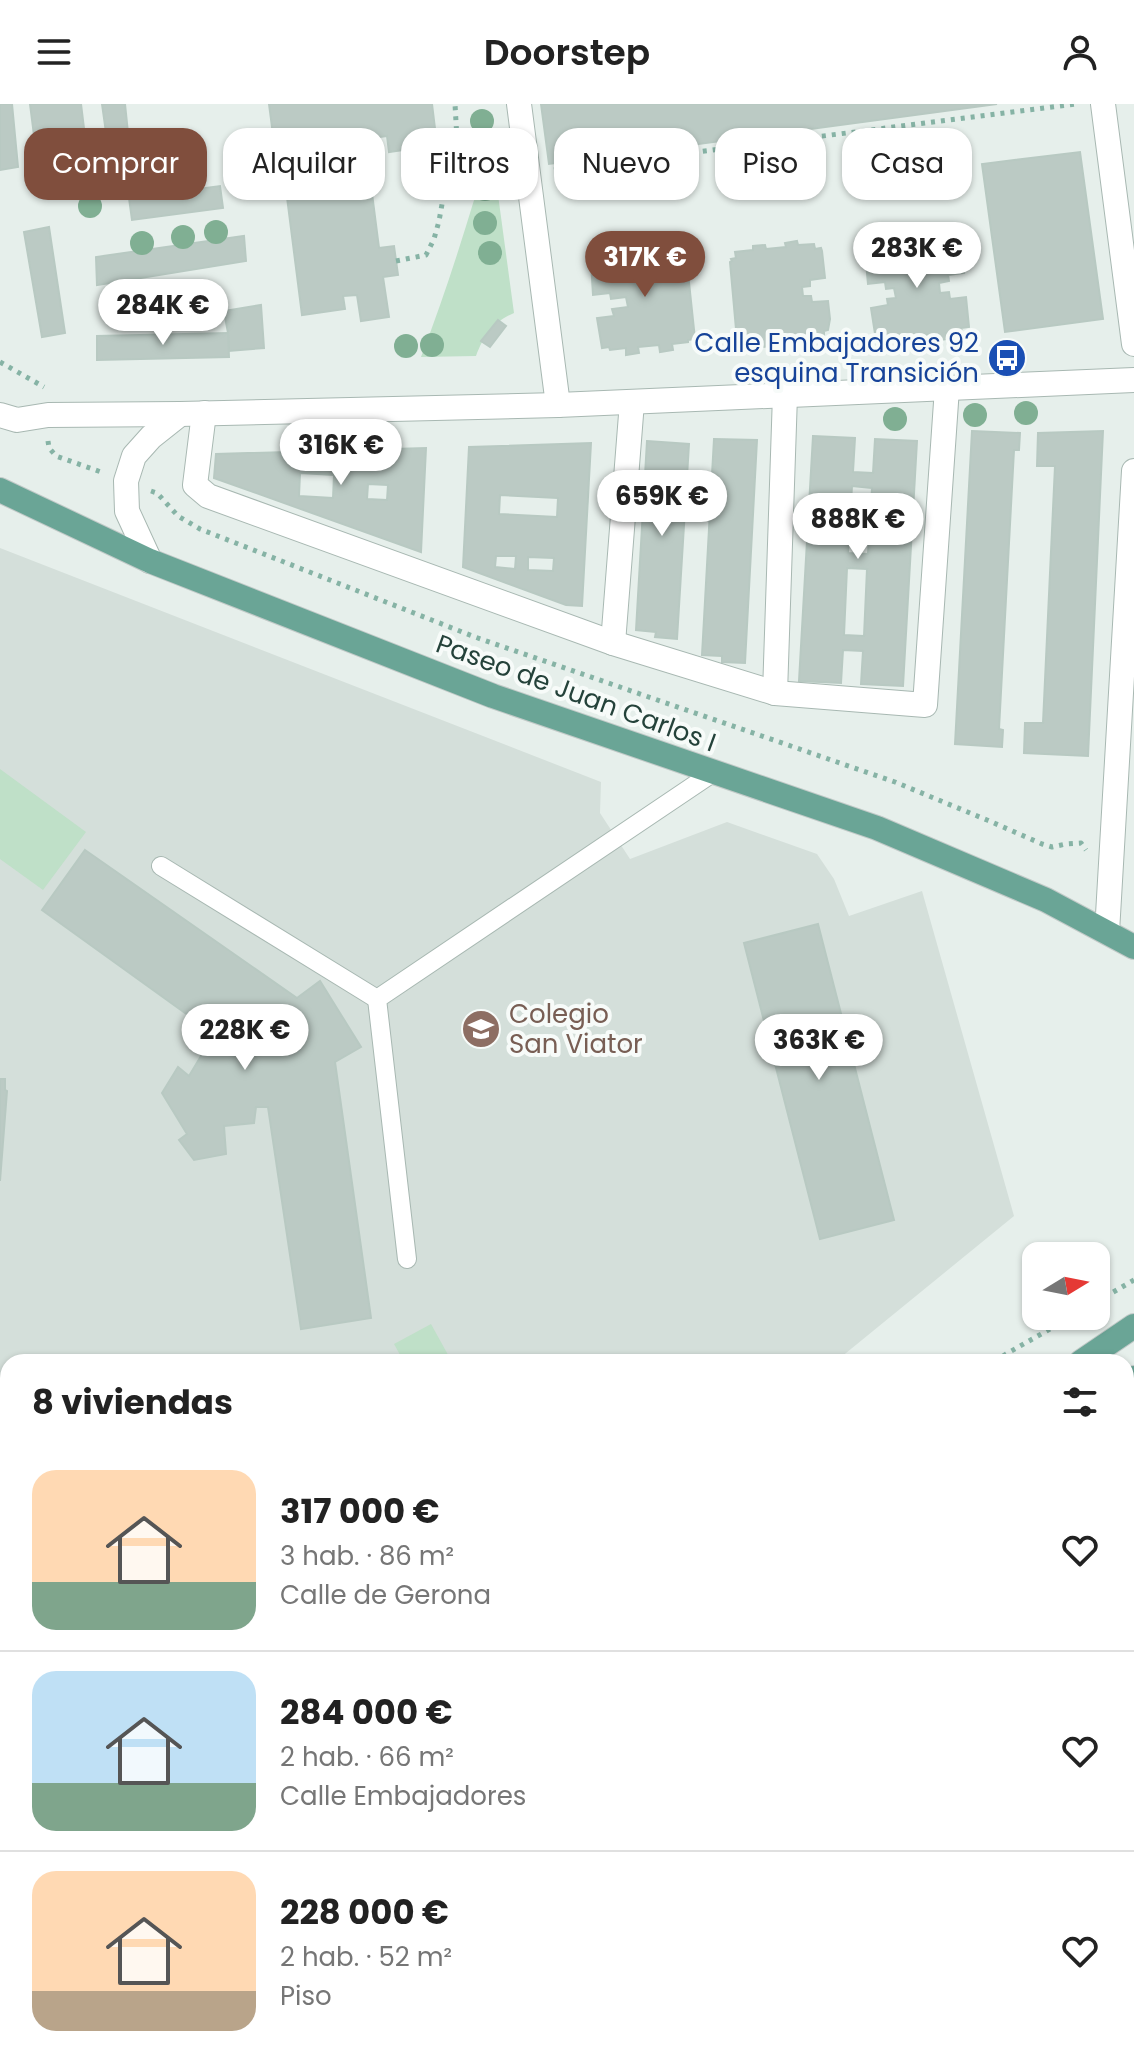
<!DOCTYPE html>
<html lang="es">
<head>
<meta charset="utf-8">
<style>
	:root { --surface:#fff; --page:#f2f2f2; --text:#222; --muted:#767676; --line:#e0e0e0; --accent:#804e3d }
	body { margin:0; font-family:Poppins,sans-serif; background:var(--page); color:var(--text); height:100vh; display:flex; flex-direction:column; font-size:30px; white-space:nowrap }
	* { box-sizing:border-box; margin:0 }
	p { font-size:26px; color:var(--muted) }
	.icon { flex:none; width:44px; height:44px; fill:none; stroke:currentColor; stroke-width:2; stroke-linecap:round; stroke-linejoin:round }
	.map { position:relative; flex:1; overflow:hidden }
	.drawer { position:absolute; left:0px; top:1250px; width:1134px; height:712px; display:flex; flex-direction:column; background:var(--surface); border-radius:24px 24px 0 0; box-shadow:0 2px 6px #0004 }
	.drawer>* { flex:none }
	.banner { position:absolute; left:24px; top:24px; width:1086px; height:72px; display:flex; gap:16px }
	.needle { width:52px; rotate:80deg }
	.controls { position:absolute; left:1022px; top:1138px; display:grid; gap:16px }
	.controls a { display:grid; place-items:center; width:88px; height:88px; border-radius:16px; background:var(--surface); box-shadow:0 2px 6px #0004; font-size:40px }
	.price { position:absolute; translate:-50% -68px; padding:0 18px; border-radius:28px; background:#fff; color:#222; font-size:26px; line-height:52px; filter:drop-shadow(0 2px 4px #0008) }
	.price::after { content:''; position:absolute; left:50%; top:48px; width:24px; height:18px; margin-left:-12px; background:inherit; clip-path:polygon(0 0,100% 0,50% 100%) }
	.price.on { background:var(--accent); color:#fff }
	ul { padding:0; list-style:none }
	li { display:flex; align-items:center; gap:24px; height:200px; padding:0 32px }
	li+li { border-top:2px solid var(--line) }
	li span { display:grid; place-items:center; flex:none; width:224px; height:160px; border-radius:24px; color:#555 }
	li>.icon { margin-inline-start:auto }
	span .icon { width:96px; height:96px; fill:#fffc; stroke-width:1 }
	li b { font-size:34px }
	h2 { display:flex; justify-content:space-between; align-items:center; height:96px; padding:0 32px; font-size:34px }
	.chip { padding:0 28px; border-radius:24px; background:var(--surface); box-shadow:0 2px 6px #0004; font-size:28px; line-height:72px }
	.chip.on { background:var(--accent); color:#fff }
	header { display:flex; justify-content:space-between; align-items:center; height:104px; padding:0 32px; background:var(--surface); font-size:36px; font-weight:600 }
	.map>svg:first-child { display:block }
	.built { fill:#d4dfda }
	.green { fill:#bfe0c8 }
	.building { fill:#bbcac4; stroke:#b8c9c2; stroke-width:2; fill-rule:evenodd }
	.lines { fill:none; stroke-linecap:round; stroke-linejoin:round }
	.lane-casing { stroke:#a8b8b2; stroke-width:20 }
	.street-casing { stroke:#a8b8b2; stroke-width:26 }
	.secondary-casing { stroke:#a4bbb3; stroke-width:26 }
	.primary-casing { stroke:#c2cac8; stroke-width:26 }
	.path { stroke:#86b3a5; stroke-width:5; stroke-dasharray:4 6; stroke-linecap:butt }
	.lane { stroke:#fff; stroke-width:18 }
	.street { stroke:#fff; stroke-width:24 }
	.secondary { stroke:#fff; stroke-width:24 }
	.primary { stroke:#6aa596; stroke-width:24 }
	.tree { fill:#80af93 }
	.labels { text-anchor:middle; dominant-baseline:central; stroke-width:8; stroke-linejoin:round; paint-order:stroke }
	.transit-label { font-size:26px; fill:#164399; stroke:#f7fbf9; text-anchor:end }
	.street-label { font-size:26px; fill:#24423a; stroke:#f7fbf9 }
	.education-label { font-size:26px; fill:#785e54; stroke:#f7fbf9; text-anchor:start }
</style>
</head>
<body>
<header><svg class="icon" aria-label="menu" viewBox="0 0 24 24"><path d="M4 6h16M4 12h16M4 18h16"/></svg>Doorstep<svg class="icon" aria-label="person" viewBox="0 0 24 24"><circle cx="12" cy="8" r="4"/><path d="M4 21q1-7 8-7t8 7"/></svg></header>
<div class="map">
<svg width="1134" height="1962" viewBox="0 0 1134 1962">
	<rect width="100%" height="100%" fill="#e6efeb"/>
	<path class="built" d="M 0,444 L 601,678 L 600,709 L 630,755 L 727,718 L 817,750 L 834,775 L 849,812 L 922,787 L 1014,1112 L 835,1258 L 8,1258 L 8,1489 L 0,1490 Z"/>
	<g class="green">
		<path d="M 491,39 L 514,209 C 493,218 484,231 476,252 L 421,253 C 448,183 470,111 491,39 Z"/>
		<path d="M 0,665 L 86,728 L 43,786 L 0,755 Z"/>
		<path d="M 431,1220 L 452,1258 L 404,1258 L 394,1240 Z"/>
		<path d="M 1134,1367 L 1134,1962 L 875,1962 L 877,1954 L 1126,1954 L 1126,1373 Z"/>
		<path d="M 8,1528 L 8,1954 L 135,1954 L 121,1962 L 0,1962 L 0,1529 Z"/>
	</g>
	<g class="building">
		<path d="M 0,0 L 12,0 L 18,63 L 0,66 Z"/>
		<path d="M 30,0 L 81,0 L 88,57 L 38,63 Z"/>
		<path d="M 102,0 L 125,0 L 130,48 L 109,50 Z"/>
		<path d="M 269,0 L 432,0 L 437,41 L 389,48 L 387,32 L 365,35 L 379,144 L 394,142 L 398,171 L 383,173 L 389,213 L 361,217 L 357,191 L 343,192 L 345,205 L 302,211 L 281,46 L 275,46 Z"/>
		<path d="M 541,0 L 997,0 L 549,60 Z"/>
		<path d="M 1080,48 L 1103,215 L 1005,228 L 982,60 Z"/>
		<path d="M 220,82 L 223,104 L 132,116 L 129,94 Z"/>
		<path d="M 49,123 L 65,229 L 42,233 L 24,128 Z"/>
		<path d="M 935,130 L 936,137 L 951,135 L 951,137 L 960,137 L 964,169 L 948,171 L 949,177 L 939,179 L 940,189 L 949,188 L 950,195 L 966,193 L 969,223 L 961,224 L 962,227 L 946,229 L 947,235 L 935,237 L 934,231 L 913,233 L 914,240 L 901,242 L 900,236 L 884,238 L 883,235 L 876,236 L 871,204 L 888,201 L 887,195 L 896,194 L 894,184 L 886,185 L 885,178 L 868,180 L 865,149 L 873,147 L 874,145 L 889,143 L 888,136 L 901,135 L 902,141 L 921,138 L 921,132 Z"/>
		<path d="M 244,132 L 246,157 L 97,181 L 96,153 Z"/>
		<path d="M 797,137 L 798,141 L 814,140 L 815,145 L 821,144 L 822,147 L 825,174 L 810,176 L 810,182 L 802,183 L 803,192 L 811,192 L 812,198 L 828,197 L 830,215 L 828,226 L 824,227 L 824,232 L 807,234 L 808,238 L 795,240 L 795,235 L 775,238 L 775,241 L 763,243 L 762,239 L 745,241 L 744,235 L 740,236 L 738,233 L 736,225 L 730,158 L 732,157 L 731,155 L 736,154 L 735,148 L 753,146 L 753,142 L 765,141 L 766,145 L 786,143 L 785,139 Z"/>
		<path d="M 659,141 L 660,147 L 676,145 L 676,148 L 685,147 L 686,150 L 695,235 L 688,236 L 688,238 L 672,240 L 673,246 L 660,248 L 659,241 L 638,243 L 639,249 L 626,251 L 626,244 L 610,246 L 609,243 L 602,244 L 597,214 L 614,212 L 612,205 L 628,203 L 626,193 L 611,195 L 610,189 L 593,191 L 591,158 L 598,157 L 598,154 L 614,152 L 613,146 L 627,144 L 628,150 L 647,148 L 647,142 Z"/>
		<path d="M 261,201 L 264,244 L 229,247 L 228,229 L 224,207 Z"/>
		<path d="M 498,216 L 506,222 L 490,243 L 481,237 Z"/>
		<path d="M 228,229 L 229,253 L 97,256 L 97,232 Z"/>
		<path d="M 972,327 L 1020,329 L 1019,346 L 1014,346 L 999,625 L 1003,626 L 1002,643 L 955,640 Z"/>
		<path d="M 1103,327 L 1088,652 L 1024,649 L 1025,619 L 1043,619 L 1055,362 L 1037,362 L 1038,329 Z"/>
		<path d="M 813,332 L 855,334 L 853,368 L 873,369 L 875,335 L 917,337 L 903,582 L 861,580 L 863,547 L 843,546 L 841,579 L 799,577 ZM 852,382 L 872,384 L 868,450 L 848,449 ZM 847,464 L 867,465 L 864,532 L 844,531 Z"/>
		<path d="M 714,335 L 757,336 L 745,559 L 722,558 L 722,552 L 702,551 Z"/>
		<path d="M 647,337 L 689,340 L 677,535 L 655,533 L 656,528 L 636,526 Z"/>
		<path d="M 591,339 L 582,502 L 566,501 L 463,463 L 469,343 ZM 500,391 L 558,394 L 557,413 L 499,410 ZM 496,452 L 516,452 L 515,465 L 495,463 ZM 528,453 L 554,454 L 553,467 L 528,466 Z"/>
		<path d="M 426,344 L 421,448 L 214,374 L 216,350 ZM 300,369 L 334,371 L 333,394 L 299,392 ZM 368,380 L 388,381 L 387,396 L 367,395 Z"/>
		<path d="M 85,746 L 297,894 L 320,877 L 361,943 L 335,958 L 371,1214 L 301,1225 L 268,1003 L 256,1003 L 254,1019 L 224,1022 L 226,1050 L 194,1056 L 179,1036 L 187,1030 L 162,989 L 178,963 L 189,972 L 207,942 L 219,948 L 224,937 L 42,806 Z"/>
		<path d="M 818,820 L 894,1116 L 820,1135 L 744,839 Z"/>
		<path d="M 0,975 L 5,975 L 5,986 L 7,987 L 0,1077 Z"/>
	</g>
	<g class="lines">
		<defs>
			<g id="lane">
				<path d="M 161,762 L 377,895"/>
				<path d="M 407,1155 L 377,895 L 714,668"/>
			</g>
			<g id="street">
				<path d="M 519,0 L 558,301"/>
				<path d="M 1103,0 L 1134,240"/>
				<path d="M 204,309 L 195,381 L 208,392 L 613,539 L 775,589 L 925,601 L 947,284"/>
				<path d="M 0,311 L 17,316 L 48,311 L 180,310 L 558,301 L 1134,276"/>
				<path d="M 150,457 L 127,407 L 126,377 L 134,352 L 151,333 L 180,310"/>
				<path d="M 613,539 L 632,298"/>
				<path d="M 775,589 L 785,291"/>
				<path d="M 1107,828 L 1134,367"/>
			</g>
			<g id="secondary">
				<path d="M 486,1954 L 488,1962"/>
				<path d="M 457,1962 L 466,1954"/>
			</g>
			<g id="primary">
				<path d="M 0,386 L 150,457 L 493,592 L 877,724 L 1046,796 L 1134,843"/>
				<path d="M 1081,1258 L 1134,1222"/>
				<path d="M 1126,1280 L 1134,1274"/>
				<path d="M 204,1962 L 216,1954"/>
				<path d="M 288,1962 L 298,1954"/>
			</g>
		</defs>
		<use href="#lane" class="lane-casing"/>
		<use href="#street" class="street-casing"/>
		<use href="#secondary" class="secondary-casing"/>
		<use href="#primary" class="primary-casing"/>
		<g class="path">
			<path d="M 554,66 L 1076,0"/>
			<path d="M 396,157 L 426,151 L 434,135 L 439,117 L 446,78 L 457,36 L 455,0"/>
			<path d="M 0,258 L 44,283"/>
			<path d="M 48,337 L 49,344 L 56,352 L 101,368"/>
			<path d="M 151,387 L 157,389 L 178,412 L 200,425 L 475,533 L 895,678 L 987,716 L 1042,740 L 1052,743 L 1066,740 L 1081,739 L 1086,746"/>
			<path d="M 1096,1198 L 1134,1176"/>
			<path d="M 995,1258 L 1006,1250 L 1073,1212"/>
			<path d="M 0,1510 L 8,1509"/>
			<path d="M 0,1623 L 8,1630"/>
		</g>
		<use href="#lane" class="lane"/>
		<use href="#street" class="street"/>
		<use href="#secondary" class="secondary"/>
		<use href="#primary" class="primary"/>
	</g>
	<g class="tree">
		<circle cx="482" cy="17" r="12"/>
		<circle cx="485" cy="50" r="12"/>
		<circle cx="485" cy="85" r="12"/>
		<circle cx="90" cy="102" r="12"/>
		<circle cx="485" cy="119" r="12"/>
		<circle cx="216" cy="128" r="12"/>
		<circle cx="183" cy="133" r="12"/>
		<circle cx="142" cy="139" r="12"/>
		<circle cx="490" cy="149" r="12"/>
		<circle cx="432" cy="241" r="12"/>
		<circle cx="406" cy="242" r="12"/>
		<circle cx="1026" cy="309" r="12"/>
		<circle cx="975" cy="311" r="12"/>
		<circle cx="895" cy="315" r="12"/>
	</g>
	<defs>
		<symbol id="bus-disc" viewBox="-11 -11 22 22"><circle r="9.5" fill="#1a4fb4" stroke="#f7fbf9"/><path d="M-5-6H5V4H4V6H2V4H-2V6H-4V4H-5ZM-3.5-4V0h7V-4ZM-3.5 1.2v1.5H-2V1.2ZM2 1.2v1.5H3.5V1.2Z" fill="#fff"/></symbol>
		<symbol id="school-disc" viewBox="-11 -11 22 22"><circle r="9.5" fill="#8d6e63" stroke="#f7fbf9"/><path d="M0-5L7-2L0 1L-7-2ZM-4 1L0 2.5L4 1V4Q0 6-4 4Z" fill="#fff"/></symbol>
	</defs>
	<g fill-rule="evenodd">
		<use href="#bus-disc" x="985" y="232" width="44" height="44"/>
		<use href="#school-disc" x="459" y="903" width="44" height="44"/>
	</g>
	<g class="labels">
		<g class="transit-label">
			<text x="979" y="239">Calle Embajadores 92<tspan x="979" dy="30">esquina Transición</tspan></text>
		</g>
		<g class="street-label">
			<text transform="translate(576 589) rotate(20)">Paseo de Juan Carlos I</text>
		</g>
		<g class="education-label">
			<text x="509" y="910">Colegio<tspan x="509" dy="30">San Viator</tspan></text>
		</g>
	</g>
</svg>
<div class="controls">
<a><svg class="needle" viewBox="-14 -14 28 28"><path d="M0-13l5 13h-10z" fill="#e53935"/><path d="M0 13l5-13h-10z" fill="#767676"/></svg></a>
</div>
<b class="price" style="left:917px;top:186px">283K €</b>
<b class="price on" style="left:645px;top:195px">317K €</b>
<b class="price" style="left:163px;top:243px">284K €</b>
<b class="price" style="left:341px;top:383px">316K €</b>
<b class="price" style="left:662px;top:434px">659K €</b>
<b class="price" style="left:858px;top:457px">888K €</b>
<b class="price" style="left:245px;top:968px">228K €</b>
<b class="price" style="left:819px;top:978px">363K €</b>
<div class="banner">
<a class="chip on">Comprar</a>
<a class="chip">Alquilar</a>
<a class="chip">Filtros</a>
<a class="chip">Nuevo</a>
<a class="chip">Piso</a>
<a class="chip">Casa</a>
</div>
<section class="drawer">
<h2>8 viviendas<svg class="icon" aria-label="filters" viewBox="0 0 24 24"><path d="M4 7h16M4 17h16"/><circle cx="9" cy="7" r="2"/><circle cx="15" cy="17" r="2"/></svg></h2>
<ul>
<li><span style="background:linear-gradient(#ffd9b3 70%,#7fa58c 0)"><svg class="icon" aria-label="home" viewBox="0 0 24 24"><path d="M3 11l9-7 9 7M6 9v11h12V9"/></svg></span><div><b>317 000 €</b><p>3 hab. · 86 m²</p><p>Calle de Gerona</p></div><svg class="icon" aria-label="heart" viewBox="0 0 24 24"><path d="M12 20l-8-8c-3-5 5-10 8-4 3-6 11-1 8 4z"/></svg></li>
<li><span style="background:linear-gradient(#bfe0f5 70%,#7fa58c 0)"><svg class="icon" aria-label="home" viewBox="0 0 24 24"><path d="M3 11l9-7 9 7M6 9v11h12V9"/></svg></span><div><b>284 000 €</b><p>2 hab. · 66 m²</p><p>Calle Embajadores</p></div><svg class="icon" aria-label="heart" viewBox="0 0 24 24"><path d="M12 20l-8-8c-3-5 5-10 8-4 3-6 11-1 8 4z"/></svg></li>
<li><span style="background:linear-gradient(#ffd9b3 75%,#b9a48a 0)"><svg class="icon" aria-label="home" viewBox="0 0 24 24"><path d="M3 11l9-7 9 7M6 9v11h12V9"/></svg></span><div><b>228 000 €</b><p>2 hab. · 52 m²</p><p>Piso</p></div><svg class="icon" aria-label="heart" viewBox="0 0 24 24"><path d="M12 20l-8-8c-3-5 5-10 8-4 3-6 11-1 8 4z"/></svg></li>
</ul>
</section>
</div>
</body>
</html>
